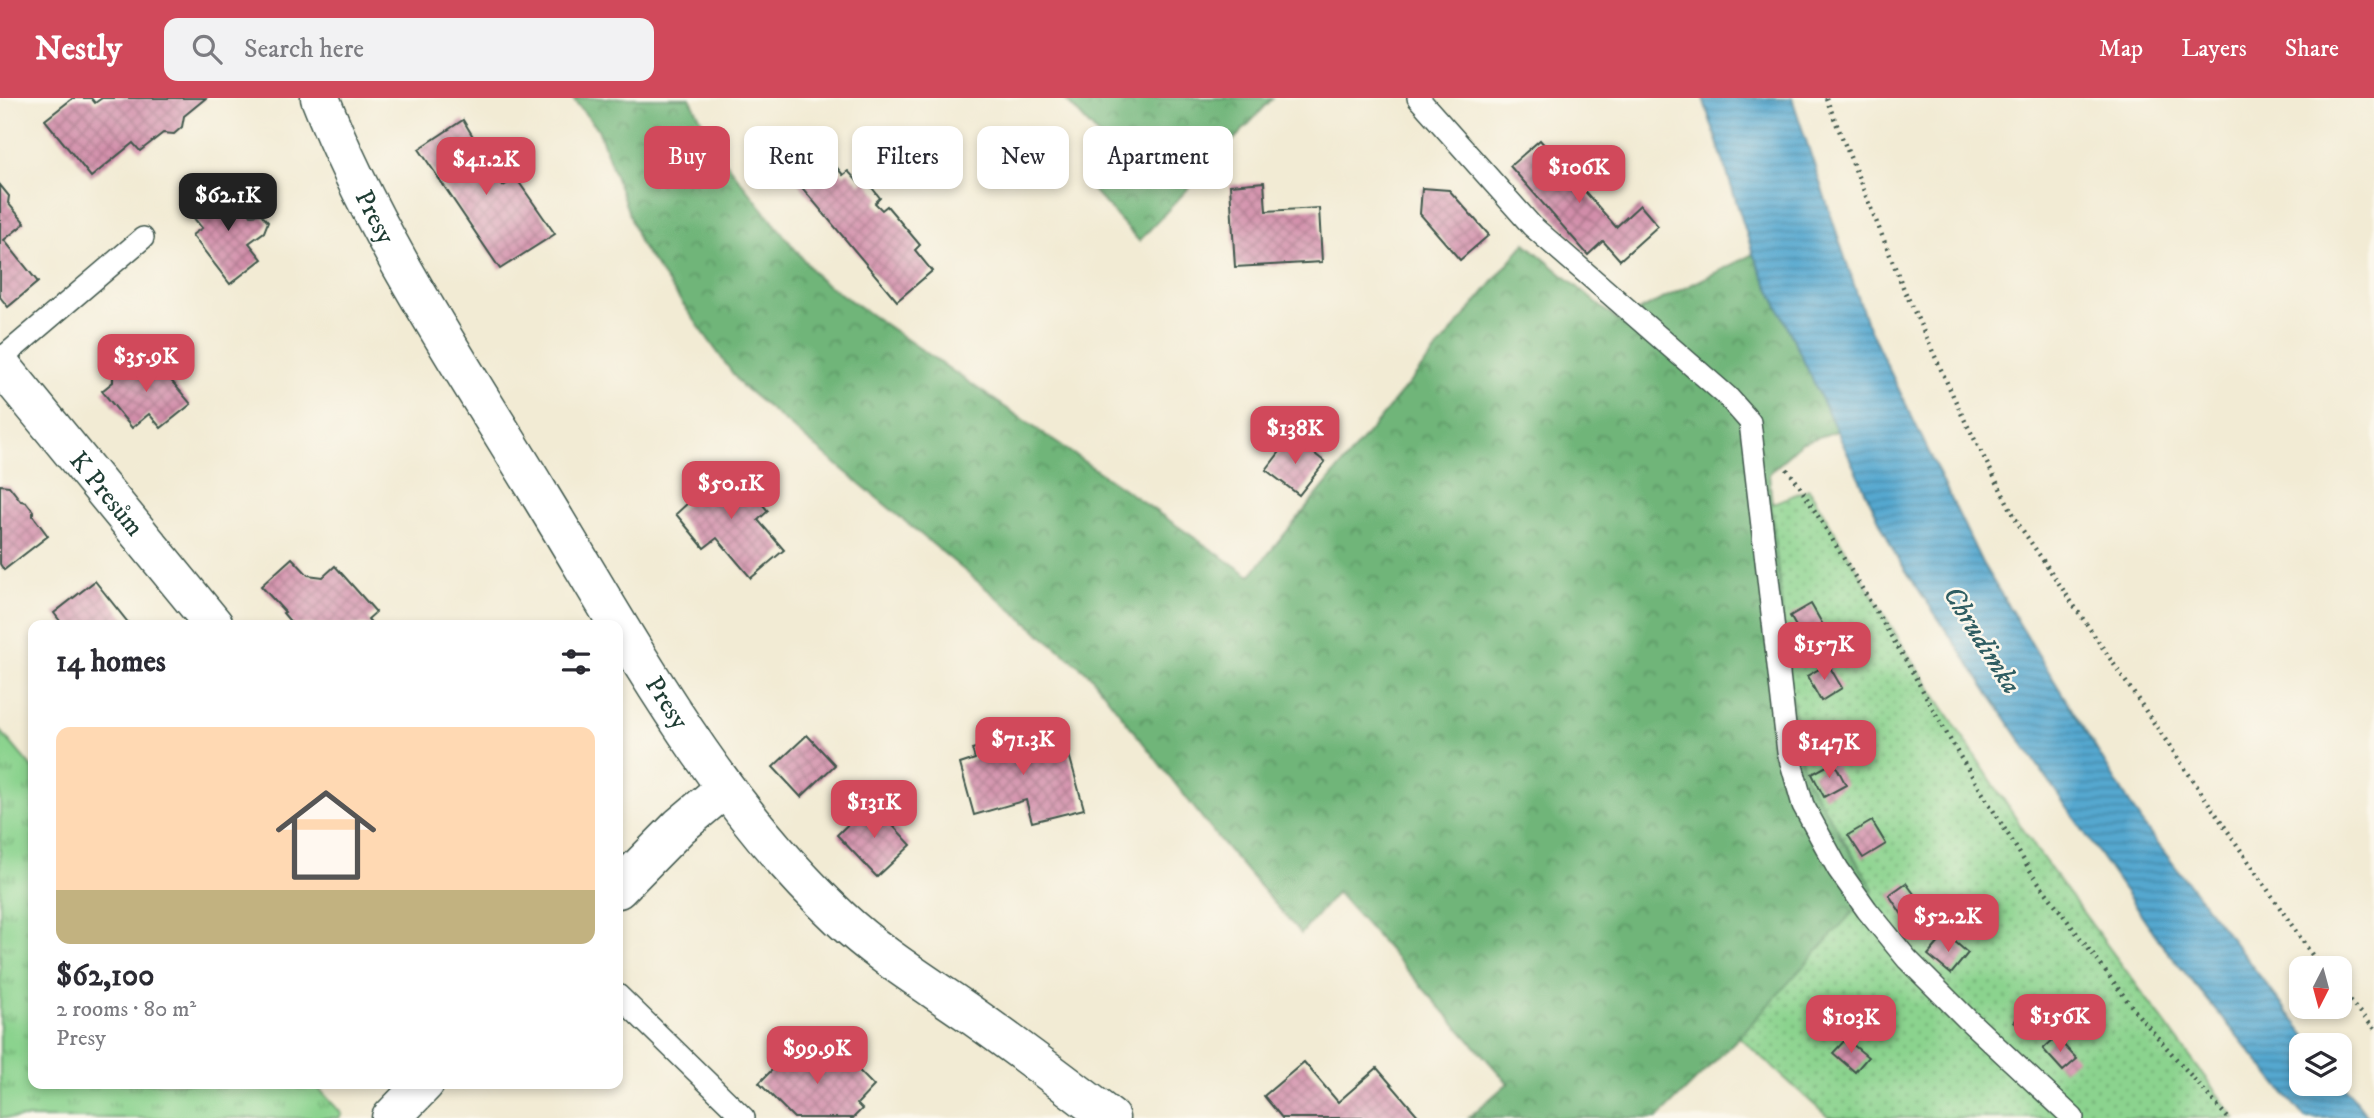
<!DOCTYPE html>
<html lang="en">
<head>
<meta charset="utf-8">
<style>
	:root { --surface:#fff; --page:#f2f2f3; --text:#2b2b33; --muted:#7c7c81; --line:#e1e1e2; --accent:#d1495b }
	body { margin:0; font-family:"IM FELL DW Pica",serif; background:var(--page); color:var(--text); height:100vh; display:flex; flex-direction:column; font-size:26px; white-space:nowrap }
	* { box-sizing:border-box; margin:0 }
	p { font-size:23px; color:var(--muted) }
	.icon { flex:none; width:38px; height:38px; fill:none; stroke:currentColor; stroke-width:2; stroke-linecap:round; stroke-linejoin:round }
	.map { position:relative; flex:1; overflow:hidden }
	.sheet { position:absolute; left:28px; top:522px; width:595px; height:469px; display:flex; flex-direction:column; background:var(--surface); border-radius:14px; box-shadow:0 4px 10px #0003 }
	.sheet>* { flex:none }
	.guide { position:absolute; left:644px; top:28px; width:665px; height:63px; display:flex; gap:14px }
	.needle { width:46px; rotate:186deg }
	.controls { position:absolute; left:2289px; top:858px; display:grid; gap:14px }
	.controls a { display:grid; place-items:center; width:63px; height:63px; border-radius:14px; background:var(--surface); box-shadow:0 4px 10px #0003; font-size:35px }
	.price { position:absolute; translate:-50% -60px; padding:0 16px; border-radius:14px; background:var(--accent); color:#fff; font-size:23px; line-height:46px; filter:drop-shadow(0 2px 4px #0008) }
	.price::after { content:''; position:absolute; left:50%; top:42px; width:21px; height:16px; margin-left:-10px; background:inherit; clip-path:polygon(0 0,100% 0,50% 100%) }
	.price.selected { background:#222; color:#fff }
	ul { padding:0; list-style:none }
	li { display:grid; align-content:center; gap:14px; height:371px; padding:0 28px }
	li+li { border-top:2px solid var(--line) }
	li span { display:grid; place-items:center; height:217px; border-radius:14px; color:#555 }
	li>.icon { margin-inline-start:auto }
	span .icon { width:126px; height:126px; fill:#fffc; stroke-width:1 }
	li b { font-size:30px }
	h2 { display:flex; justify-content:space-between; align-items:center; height:84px; padding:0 28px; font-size:30px }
	.chip { padding:0 24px; border-radius:14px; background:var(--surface); box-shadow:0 4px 10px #0003; font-size:24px; line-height:63px }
	.chip.selected { background:var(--accent); color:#fff }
	header { display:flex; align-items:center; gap:42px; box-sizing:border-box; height:98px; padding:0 35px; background:var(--accent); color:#fff }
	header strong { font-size:33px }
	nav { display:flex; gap:38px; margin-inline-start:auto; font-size:24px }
	.search { width:490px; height:63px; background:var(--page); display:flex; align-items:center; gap:18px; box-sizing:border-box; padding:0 24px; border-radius:14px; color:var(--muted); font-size:26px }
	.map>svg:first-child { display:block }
	.grass { fill:url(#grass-tufts); stroke:#558861; stroke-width:2 }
	.forest { fill:url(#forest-crowns); stroke:#487956; stroke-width:2 }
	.garden { fill:url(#garden-dots); stroke:#558861; stroke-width:2 }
	.water { fill:url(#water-rules); stroke:#3a7282; stroke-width:2 }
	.building { fill:url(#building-cross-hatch) }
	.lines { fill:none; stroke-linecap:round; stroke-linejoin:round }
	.lane-casing { stroke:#3f574c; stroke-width:24 }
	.street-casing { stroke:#3f574c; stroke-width:41 }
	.secondary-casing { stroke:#3f574c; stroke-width:41 }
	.path { stroke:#3f574c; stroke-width:4.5; stroke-dasharray:2 5; stroke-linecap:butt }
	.lane { stroke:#fff; stroke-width:21 }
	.street { stroke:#fff; stroke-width:38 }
	.secondary { stroke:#fff; stroke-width:38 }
	.labels { text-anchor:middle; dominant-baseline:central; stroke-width:5; stroke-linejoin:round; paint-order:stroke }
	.street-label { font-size:26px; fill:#1f3d34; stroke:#fbf7ec }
	.water-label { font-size:28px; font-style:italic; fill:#2f5d62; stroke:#fbf7ec }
</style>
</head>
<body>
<header>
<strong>Nestly</strong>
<div class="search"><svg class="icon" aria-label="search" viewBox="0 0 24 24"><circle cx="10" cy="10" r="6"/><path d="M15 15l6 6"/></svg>Search here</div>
<nav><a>Map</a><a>Layers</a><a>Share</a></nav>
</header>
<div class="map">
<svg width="2374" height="1020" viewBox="0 0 2374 1020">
	<defs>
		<pattern id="grass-tufts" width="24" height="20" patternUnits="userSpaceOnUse" patternTransform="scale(1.75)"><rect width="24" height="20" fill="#8bd38e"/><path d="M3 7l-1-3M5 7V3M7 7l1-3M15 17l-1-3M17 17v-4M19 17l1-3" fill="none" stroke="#71ac75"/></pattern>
		<pattern id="forest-crowns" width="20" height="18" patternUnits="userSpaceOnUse" patternTransform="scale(1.75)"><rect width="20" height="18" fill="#70b579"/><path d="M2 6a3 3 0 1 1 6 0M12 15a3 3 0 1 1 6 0" fill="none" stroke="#5b9464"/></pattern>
		<pattern id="garden-dots" width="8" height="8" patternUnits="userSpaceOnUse" patternTransform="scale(1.75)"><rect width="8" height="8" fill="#8bd38e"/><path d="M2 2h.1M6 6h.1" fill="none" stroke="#71ac75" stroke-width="1.8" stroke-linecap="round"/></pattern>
		<pattern id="water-rules" width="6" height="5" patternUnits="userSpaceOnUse" patternTransform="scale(1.75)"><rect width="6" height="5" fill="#54a7cf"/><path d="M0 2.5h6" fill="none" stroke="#4589a9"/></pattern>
		<pattern id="building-cross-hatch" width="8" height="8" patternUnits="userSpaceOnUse" patternTransform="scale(1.75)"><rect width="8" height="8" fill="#d28eaa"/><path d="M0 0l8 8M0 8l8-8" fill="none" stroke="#aa758b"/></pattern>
	</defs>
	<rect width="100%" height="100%" fill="#fbf7ec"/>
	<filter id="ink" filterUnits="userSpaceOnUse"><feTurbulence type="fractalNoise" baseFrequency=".0143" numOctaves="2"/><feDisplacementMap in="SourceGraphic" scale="14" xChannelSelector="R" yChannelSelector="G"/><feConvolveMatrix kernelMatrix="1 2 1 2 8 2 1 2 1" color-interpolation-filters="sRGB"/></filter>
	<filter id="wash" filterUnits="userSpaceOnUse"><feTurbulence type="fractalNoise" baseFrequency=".00686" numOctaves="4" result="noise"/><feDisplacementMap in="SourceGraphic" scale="28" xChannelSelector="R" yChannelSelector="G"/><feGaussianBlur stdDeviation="1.57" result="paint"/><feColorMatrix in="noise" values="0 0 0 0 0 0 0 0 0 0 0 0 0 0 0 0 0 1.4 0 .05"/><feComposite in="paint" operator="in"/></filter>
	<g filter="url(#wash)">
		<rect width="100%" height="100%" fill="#f2ebd4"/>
		<path class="grass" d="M 0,632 L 33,671 L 33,985 L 314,985 L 342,1016 L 339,1020 L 0,1020 Z"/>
		<g class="forest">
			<path d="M 572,0 L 690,0 L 719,56 L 819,181 L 1250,478 L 1525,145 L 1618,223 L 1753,156 L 1837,333 L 1801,345 L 1769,376 L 1789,580 L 1840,739 L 1875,791 L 1739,939 L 1658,1020 L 1468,1020 L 1508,985 L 1337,794 L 1301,836 L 1218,740 L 1089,576 L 741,287 L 640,146 L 598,31 Z"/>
			<path d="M 1064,0 L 1273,0 L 1139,143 L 1090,89 L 1113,53 Z"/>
		</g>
		<path class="garden" d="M 1809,391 L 1903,548 L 2036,751 L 2235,1020 L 1829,1020 L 1739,939 L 1874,791 L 1804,677 L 1789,580 L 1771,406 Z"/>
		<path class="water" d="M 1703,0 L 1792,0 L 1866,223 L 1982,465 L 2141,724 L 2313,947 L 2301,947 L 2301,985 L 2340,985 L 2340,982 L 2369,1020 L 2305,1020 L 2163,848 L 2023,646 L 1896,458 L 1753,156 Z"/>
		<g id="blocks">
			<g class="building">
				<path d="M 73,0 L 91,0 L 95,5 L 102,0 L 206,0 L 184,18 L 182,29 L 174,36 L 163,35 L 140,53 L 133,45 L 91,79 L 45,22 Z"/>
				<path d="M 463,22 L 503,88 L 516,80 L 555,136 L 500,171 L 419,51 Z"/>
				<path d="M 814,42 L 843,77 L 848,73 L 860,86 L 865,81 L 880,100 L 875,105 L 882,112 L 887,108 L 920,147 L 915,152 L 932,173 L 897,203 L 783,67 Z"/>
				<path d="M 1540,42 L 1616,129 L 1640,107 L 1658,128 L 1620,162 L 1603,143 L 1588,157 L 1510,68 Z"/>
				<path d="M 1264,84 L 1266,113 L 1319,110 L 1322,164 L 1235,169 L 1230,87 Z"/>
				<path d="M 227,85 L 251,117 L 261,116 L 268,124 L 264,134 L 249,145 L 262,161 L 230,186 L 192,137 L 202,130 L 189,114 Z"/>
				<path d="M 0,87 L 9,98 L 8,105 L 25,125 L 4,142 L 38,184 L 8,209 L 0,199 Z"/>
				<path d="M 1422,90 L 1449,92 L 1489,137 L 1460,162 L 1420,116 Z"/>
				<path d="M 148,255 L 191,306 L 161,330 L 149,316 L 132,330 L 102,293 L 113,284 L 113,278 L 120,272 L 125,273 Z"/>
				<path d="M 1292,338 L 1325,364 L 1299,397 L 1266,372 Z"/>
				<path d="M 731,369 L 768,413 L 758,422 L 784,452 L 751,480 L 717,440 L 704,450 L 676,416 L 689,404 L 684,399 L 702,384 L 707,390 Z"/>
				<path d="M 0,387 L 9,388 L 21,403 L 26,404 L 33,413 L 33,418 L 48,438 L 4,472 L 0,466 Z"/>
				<path d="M 292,460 L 308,477 L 323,479 L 335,468 L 376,514 L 368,521 L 373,527 L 293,527 L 283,515 L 285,514 L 261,488 Z"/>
				<path d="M 95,483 L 130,527 L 63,527 L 54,515 Z"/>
				<path d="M 1811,506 L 1827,534 L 1806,546 L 1790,518 Z"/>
				<path d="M 1828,566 L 1842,590 L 1821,603 L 1807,578 Z"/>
				<path d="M 1042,631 L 1046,647 L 1065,642 L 1084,711 L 1032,724 L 1026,702 L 974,717 L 960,666 L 975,661 L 972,651 Z"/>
				<path d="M 807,637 L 835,667 L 801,699 L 773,669 Z"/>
				<path d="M 1834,664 L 1846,687 L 1824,699 L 1812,676 Z"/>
				<path d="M 871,704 L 911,747 L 877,779 L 837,737 Z"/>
				<path d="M 1872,723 L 1886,746 L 1863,760 L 1848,737 Z"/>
				<path d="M 1906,785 L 1923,808 L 1905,821 L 1889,797 Z"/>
				<path d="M 1946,836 L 1968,855 L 1951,876 L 1928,857 Z"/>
				<path d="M 2030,905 L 2044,916 L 2028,935 L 2014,924 Z"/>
				<path d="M 2056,939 L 2077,961 L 2063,973 L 2043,951 Z"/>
				<path d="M 1846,941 L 1868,959 L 1855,974 L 1833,955 Z"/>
				<path d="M 798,946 L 822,969 L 839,952 L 874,988 L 857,1006 L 862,1011 L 853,1020 L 794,1020 L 759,985 Z"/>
				<path d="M 1304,964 L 1338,1004 L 1377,970 L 1420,1020 L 1282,1020 L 1264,998 Z"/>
			</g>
		</g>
	</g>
	<g filter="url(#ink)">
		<use href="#blocks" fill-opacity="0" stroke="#3f574c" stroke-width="2"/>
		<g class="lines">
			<defs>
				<g id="lane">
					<path d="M 1418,0 L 1532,128 L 1728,299 L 1750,324 L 1788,654 L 1803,707 L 1838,771 L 1867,812 L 1907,861 L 1967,921 L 2073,1020"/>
					<path d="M 0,262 L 143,140"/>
					<path d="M 618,897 L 744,1020"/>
				</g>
				<g id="street">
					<path id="s1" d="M 0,266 L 214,527"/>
					<path d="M 618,791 L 680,728 L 725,690"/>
					<path d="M 391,1020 L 425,985"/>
				</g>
				<g id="secondary">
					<path id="s2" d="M 320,0 C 374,139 463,270 540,397 C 630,544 713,701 840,820 C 878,856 924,884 967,914 C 1016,948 1063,984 1110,1020"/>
				</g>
			</defs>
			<use href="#lane" class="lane-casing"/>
			<use href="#street" class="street-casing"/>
			<use href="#secondary" class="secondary-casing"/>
			<g class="path">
				<path d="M 1826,0 L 1903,189 L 1962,317 L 2019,427 L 2321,870"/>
				<path d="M 1787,371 L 1799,387 L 1905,561 L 1956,652 L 2033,777 L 2139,918 L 2228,1020"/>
				<path d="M 2340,893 L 2374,930"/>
			</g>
			<use href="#lane" class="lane"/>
			<use href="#street" class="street"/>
			<use href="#secondary" class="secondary"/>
		</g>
	</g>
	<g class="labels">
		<g class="street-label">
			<text stroke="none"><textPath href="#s2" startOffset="131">Presy</textPath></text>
			<text stroke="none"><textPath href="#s1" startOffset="168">K Presům</textPath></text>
			<text stroke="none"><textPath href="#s2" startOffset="698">Presy</textPath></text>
		</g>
		<g class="water-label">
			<text transform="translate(1982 542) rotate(58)">Chrudimka</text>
		</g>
	</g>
</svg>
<div class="controls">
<a><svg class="needle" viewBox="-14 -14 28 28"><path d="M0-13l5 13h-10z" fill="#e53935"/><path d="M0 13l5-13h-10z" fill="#7c7c81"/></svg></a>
<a><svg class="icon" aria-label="layers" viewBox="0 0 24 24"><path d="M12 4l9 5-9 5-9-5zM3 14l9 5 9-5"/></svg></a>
</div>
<b class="price" style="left:486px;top:99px">$41.2K</b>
<b class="price" style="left:1579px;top:107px">$106K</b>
<b class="price selected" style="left:228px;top:135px">$62.1K</b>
<b class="price" style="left:146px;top:296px">$35.9K</b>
<b class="price" style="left:1295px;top:368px">$138K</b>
<b class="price" style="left:731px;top:423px">$50.1K</b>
<b class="price" style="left:1824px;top:584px">$157K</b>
<b class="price" style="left:1023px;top:679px">$71.3K</b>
<b class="price" style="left:1829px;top:682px">$147K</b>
<b class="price" style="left:874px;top:742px">$131K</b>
<b class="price" style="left:1948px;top:856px">$52.2K</b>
<b class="price" style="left:2060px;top:956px">$156K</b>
<b class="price" style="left:1851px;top:957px">$103K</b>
<b class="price" style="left:817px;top:988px">$99.9K</b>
<div class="guide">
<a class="chip selected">Buy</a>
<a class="chip">Rent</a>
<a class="chip">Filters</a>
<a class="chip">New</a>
<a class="chip">Apartment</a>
</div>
<section class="sheet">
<h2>14 homes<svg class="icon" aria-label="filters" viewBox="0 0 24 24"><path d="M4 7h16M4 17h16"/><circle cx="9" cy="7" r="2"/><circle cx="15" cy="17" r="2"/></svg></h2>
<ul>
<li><span style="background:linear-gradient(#ffd9b3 75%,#c2b280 0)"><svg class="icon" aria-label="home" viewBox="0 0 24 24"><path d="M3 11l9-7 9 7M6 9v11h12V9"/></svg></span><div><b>$62,100</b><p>2 rooms · 80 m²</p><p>Presy</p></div></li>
</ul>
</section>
</div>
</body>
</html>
